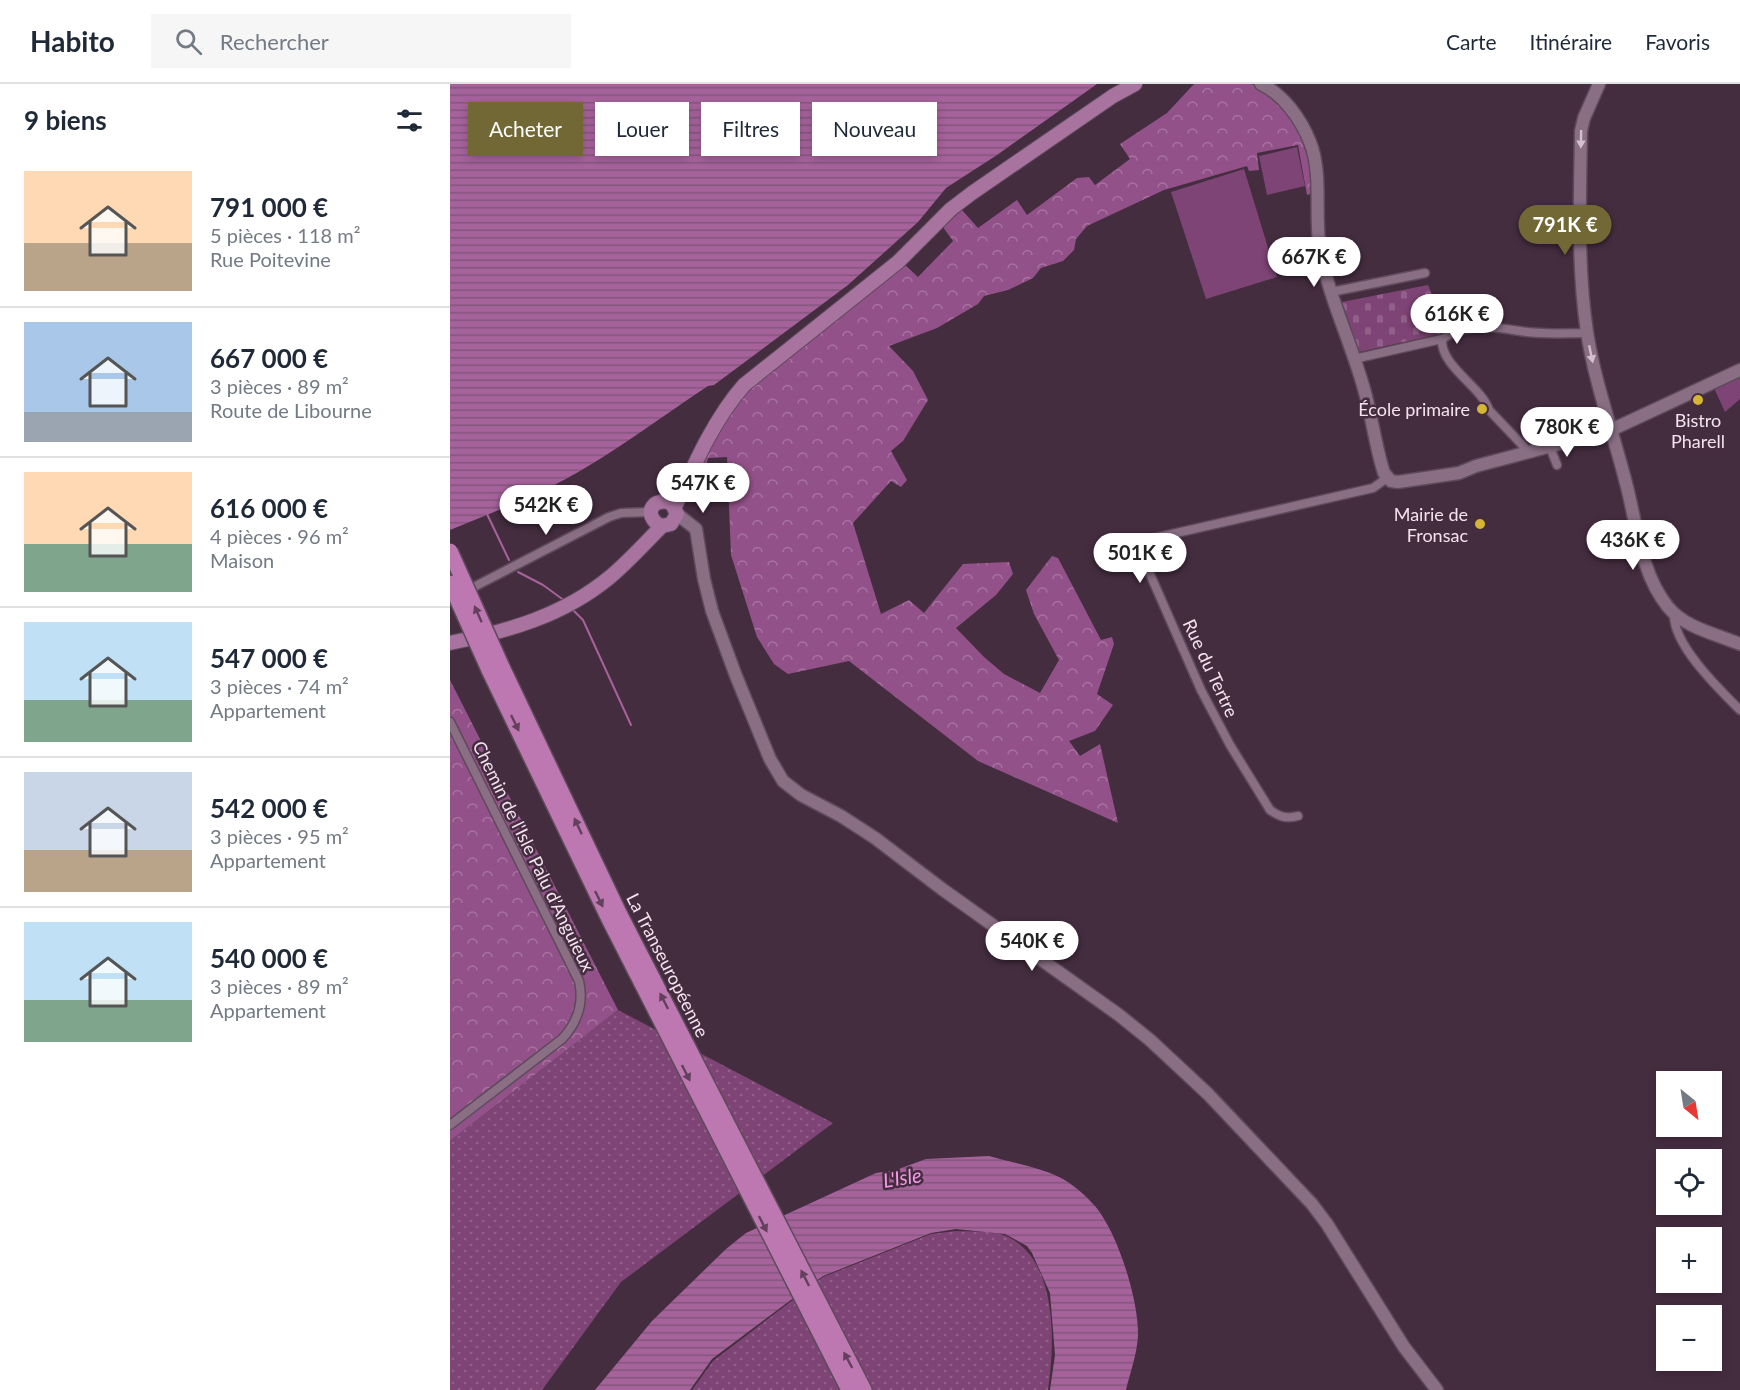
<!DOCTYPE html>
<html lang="fr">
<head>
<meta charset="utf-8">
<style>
	:root { --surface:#fff; --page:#f6f6f7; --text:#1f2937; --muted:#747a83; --line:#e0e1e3; --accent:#716836 }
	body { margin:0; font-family:Lato,sans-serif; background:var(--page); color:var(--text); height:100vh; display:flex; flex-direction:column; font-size:22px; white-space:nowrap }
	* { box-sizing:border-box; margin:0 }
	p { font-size:20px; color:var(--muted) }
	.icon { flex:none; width:33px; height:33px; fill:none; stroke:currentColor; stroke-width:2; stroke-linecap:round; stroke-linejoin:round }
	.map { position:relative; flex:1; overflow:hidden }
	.sheet { display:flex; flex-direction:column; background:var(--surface); width:450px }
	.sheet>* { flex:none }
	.top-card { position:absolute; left:18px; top:18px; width:570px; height:54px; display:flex; gap:12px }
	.needle { width:39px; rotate:150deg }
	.controls { position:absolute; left:1206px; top:987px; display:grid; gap:12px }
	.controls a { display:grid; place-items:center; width:66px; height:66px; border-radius:0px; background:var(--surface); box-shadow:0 3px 9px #0003; font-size:30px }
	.price { position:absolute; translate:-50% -51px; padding:0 14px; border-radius:21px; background:#fff; color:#222; font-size:20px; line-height:39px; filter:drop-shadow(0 2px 3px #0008) }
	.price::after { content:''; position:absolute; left:50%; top:36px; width:18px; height:14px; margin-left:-9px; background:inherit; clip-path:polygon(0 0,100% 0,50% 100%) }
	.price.current { background:var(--accent); color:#fff }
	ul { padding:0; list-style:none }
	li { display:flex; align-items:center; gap:18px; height:150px; padding:0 24px }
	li+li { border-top:2px solid var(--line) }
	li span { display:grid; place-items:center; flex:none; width:168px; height:120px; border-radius:0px; color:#555 }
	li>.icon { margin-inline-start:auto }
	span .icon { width:72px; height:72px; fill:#fffc; stroke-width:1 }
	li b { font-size:26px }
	h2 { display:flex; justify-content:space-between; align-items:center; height:72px; padding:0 24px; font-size:26px }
	.chip { padding:0 21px; border-radius:0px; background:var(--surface); box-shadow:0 3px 9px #0003; font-size:21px; line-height:54px }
	.chip.current { background:var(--accent); color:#fff }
	header { display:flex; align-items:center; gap:36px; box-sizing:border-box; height:84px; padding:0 30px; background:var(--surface); border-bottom:2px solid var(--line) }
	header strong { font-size:28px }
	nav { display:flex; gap:33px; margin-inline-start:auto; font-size:21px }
	.search { width:420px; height:54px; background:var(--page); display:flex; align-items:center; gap:15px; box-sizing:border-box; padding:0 21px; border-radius:0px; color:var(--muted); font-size:22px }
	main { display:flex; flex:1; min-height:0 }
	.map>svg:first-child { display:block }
	.grass { fill:url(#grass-dots) }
	.forest { fill:url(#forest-crowns) }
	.cemetery { fill:url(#cemetery-stones) }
	.park { fill:#7e4475 }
	.water { fill:url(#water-rules) }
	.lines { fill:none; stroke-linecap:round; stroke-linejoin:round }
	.stream { stroke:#a6629b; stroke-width:2 }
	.street-casing { stroke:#5e4a5b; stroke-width:11 }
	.secondary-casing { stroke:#5e4a5b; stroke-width:15 }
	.primary-casing { stroke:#5e4a5b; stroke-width:16 }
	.highway-casing { stroke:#5e4a5b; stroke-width:18 }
	.street { stroke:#896e84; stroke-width:8 }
	.secondary { stroke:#896e84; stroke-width:12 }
	.primary { stroke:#a8739f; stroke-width:14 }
	.highway { stroke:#bd77b1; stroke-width:15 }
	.highway-bridge-casing { stroke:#5e4a5b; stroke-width:18; stroke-linecap:butt }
	.highway-bridge { stroke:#bd77b1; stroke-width:15 }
	.oneway { fill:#d3c0cf }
	.oneway2 { fill:#63405c }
	.poi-dot { fill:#d5b534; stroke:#452d40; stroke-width:2 }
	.labels { text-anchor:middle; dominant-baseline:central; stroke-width:5; stroke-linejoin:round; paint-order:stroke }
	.poi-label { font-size:18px; fill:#f3e3ef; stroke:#452d40; text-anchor:end }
	.street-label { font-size:18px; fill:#f3e3ef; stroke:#452d40 }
	.water-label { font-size:20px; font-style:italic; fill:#f69ae7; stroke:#452d40 }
</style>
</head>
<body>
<header>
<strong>Habito</strong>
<div class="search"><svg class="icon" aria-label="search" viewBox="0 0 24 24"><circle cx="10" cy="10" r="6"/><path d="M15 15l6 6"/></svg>Rechercher</div>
<nav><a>Carte</a><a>Itinéraire</a><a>Favoris</a></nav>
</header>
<main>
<section class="sheet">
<h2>9 biens<svg class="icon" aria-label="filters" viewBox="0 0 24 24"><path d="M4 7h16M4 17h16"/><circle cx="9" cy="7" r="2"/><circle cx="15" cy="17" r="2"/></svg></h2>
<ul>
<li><span style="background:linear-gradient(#ffd9b3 60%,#b9a48a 0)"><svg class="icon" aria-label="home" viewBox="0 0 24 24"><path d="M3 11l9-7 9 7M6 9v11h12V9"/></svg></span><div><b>791 000 €</b><p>5 pièces · 118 m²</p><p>Rue Poitevine</p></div></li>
<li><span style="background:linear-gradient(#a9c7e8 75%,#9aa5b1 0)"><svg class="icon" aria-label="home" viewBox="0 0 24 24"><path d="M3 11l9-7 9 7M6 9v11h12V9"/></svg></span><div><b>667 000 €</b><p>3 pièces · 89 m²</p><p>Route de Libourne</p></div></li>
<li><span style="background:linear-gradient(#ffd9b3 60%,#7fa58c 0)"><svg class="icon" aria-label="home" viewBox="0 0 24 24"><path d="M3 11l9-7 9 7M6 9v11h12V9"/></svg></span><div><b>616 000 €</b><p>4 pièces · 96 m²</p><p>Maison</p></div></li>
<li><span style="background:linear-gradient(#bfe0f5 65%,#7fa58c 0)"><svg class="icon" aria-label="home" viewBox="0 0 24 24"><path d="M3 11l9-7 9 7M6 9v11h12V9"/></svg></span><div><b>547 000 €</b><p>3 pièces · 74 m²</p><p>Appartement</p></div></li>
<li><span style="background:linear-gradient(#c9d6e8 65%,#b9a48a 0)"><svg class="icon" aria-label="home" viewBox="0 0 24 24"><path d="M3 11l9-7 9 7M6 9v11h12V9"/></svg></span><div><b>542 000 €</b><p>3 pièces · 95 m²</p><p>Appartement</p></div></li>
<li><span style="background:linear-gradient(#bfe0f5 65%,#7fa58c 0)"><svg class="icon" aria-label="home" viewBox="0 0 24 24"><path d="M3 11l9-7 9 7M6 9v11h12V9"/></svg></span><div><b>540 000 €</b><p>3 pièces · 89 m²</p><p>Appartement</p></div></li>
</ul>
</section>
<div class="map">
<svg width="1290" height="1306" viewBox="0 0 1290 1306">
	<defs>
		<pattern id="grass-dots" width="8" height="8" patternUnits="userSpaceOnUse" patternTransform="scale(1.5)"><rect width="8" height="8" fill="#7e4475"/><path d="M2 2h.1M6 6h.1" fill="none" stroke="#915f89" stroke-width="1.8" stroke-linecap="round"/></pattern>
		<pattern id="forest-crowns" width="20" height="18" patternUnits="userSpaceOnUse" patternTransform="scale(1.5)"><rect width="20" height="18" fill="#935189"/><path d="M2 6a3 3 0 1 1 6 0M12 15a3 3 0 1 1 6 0" fill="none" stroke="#a872a0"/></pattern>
		<pattern id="cemetery-stones" width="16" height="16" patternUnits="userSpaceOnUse" patternTransform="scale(1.5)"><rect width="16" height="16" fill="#7e4475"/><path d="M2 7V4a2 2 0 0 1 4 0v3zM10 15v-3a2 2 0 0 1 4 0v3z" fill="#915f89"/></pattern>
		<pattern id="water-rules" width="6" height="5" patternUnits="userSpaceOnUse" patternTransform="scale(1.5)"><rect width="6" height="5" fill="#a6629b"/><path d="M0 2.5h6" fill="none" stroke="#81567a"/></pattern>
	</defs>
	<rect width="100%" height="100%" fill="#452d40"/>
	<g class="grass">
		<path d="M 168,926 L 383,1039 L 171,1198 L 92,1306 L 0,1306 L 0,1057 Z"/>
		<path d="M 506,1147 C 521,1148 542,1146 556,1152 C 608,1175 605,1259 598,1306 L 242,1306 L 263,1277 L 373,1193 L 481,1150 Z"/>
	</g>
	<g class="forest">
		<path d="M 744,0 C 762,0 782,0 800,0 C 808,1 818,8 824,14 C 855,40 862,70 863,109 L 857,111 L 848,61 L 807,69 L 809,86 L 799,87 L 797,82 L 714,106 L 637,142 L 626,155 L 624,166 L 613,177 L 591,184 L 583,194 L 558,206 L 534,212 L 528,220 L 487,244 L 439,262 L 463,287 L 478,316 L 453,357 L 441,367 L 457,396 L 451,403 L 441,397 L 403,439 L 431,530 L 459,516 L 474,529 L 513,480 L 559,478 L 563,490 L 546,511 L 506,544 L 534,573 L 554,590 L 590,609 L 609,576 L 584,530 L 576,506 L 602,472 L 608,474 L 651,556 L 662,553 L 664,560 L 647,610 L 663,621 L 645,647 L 619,657 L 630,672 L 650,660 L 668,739 L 528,677 L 399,577 L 338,590 L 324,580 L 307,553 L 281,471 L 277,373 L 258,374 L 255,387 L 248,386 L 284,320 L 304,301 L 360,258 L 389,230 L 453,179 L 468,193 L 503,157 L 493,143 L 512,126 L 528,144 L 567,116 L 577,131 L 627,94 L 639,93 L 645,101 L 680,75 L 670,60 L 717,29 Z"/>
		<path d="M 0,596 L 168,926 L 0,1057 Z"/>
	</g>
	<path class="cemetery" d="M 978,201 L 984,215 L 989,213 L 993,222 L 1003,219 L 1011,242 L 990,250 L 909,268 L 892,218 Z"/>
	<g class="park">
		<path d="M 847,63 L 855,102 L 817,111 L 809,72 Z"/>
		<path d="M 794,85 L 827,193 L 756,215 L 721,108 Z"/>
		<path d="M 1290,291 L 1290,315 L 1275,328 L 1264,304 Z"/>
	</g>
	<g class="water">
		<path d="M 0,0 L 647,0 L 547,71 L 496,104 L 468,138 L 398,201 L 264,301 L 258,302 C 217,329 177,359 135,384 C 92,410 46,427 0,446 Z"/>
		<path d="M 539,1072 C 559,1078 592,1084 609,1093 C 622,1099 636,1112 645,1122 C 668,1149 689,1217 688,1252 C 687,1270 680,1289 676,1306 L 600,1306 L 605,1271 L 600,1209 L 582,1169 L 577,1162 L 555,1150 L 506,1145 L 481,1149 L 373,1192 L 262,1275 L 240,1306 L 145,1306 L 202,1237 L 276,1165 L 296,1149 L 426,1089 L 446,1086 L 476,1075 Z"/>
	</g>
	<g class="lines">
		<g class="stream">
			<path d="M 37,430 L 59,476"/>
			<path d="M 68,488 L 93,501 L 115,517"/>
			<path d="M 121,524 L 133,536 L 181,641"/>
		</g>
		<defs>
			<g id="street">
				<path d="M 881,208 L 975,189"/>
				<path d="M 904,275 L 992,255"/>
				<path d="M 1100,363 L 1107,381"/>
				<path d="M 1079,368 L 1039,326 C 1031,302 990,282 992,255 C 1016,238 1043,243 1070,247 C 1091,251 1116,249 1137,249"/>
				<path d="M 16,507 L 159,433 L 171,429 L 201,428"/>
				<path d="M 1224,529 C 1222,560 1269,605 1290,626"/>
				<path d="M 0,638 L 129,897 C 134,919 127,939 112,955 L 0,1041"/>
				<path d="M 848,732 C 836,735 830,733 820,726 L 780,661 L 751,606 L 696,481 L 691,468 L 692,460 L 700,455 L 923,404 L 937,394"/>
			</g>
			<g id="secondary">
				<path d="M 811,0 C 833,10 851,35 860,58 C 873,91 864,131 870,166 C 879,214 901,258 914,305 C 922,332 925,361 934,389 L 941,397 L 948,398 L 1009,389 L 1026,382 L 1161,346 L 1290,286"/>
				<path d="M 1149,0 L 1134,34 L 1131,47 C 1130,114 1127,182 1137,248 C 1145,300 1164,351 1177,403 C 1187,442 1191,490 1218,523 C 1235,544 1266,550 1290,560"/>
				<path d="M 227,430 L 246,445 L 254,495 L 262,527 L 286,592 L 320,675 L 333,697 L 351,711 L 391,732 L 425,754 L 492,805 L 669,931 L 700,956 L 758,1010 L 862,1120 L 877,1140 L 954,1263 L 987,1306"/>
			</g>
			<g id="primary">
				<path d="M 215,417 L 222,420 L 227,430 L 221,440 L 212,442 C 203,439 196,428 205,420 C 208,418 212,418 214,417 C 220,414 226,404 231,399"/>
				<path d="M 225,423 C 244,381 264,335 294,301 L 448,178 L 501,125 L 522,109 L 663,12 L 685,0"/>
				<path d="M 0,559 C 58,547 113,532 160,493 C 178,478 195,459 212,442"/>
			</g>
			<g id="highway">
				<path d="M 52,583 L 169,829 L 414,1306"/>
				<path d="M 39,586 L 159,835 L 399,1306"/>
			</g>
		</defs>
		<use href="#street" class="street-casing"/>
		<use href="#secondary" class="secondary-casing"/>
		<use href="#primary" class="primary-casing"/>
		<use href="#highway" class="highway-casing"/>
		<use href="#street" class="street"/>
		<use href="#secondary" class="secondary"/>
		<use href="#primary" class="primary"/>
		<use href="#highway" class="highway"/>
		<defs>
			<g id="highway-bridge">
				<path d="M 0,467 L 52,583"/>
				<path d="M 0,499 L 39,586"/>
			</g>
		</defs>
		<use href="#highway-bridge" class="highway-bridge-casing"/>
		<use href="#highway-bridge" class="highway-bridge"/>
	</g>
	<defs><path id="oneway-solid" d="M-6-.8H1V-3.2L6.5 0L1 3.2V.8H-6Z" transform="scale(1.5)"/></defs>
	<g class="oneway">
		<use href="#oneway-solid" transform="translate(1131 55) rotate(91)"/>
		<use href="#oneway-solid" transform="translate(1141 270) rotate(78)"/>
	</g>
	<g class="oneway2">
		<use href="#oneway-solid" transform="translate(28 530) rotate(-114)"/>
		<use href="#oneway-solid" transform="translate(65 639) rotate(64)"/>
		<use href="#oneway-solid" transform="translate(128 742) rotate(-115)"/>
		<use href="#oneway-solid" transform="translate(149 815) rotate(64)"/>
		<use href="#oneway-solid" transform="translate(214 917) rotate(-117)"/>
		<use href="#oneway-solid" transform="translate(236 989) rotate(63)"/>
		<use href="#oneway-solid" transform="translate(313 1140) rotate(63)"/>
		<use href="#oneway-solid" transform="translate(355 1194) rotate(-117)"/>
		<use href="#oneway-solid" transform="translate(398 1276) rotate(-118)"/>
	</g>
	<g class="poi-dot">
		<circle cx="1248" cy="316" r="6"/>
		<circle cx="1032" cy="325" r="6"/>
		<circle cx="1030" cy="440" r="6"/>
	</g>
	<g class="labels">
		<g class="poi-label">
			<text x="1020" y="325">École primaire</text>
			<text x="1248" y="336" text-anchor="middle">Bistro<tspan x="1248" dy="21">Pharell</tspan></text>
			<text x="1018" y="430">Mairie de<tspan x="1018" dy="21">Fronsac</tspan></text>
		</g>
		<g class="street-label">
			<text transform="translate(761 584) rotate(65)">Rue du Tertre</text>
			<text transform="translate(84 772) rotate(64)">Chemin de l'Isle Palu d’Anguieux</text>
			<text transform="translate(218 881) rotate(63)">La Transeuropéenne</text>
		</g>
		<g class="water-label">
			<text transform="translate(452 1093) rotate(-9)">L'Isle</text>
		</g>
	</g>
</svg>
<div class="controls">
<a><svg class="needle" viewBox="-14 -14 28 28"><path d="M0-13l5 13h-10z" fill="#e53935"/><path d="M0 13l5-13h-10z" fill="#747a83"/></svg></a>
<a><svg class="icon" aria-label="locate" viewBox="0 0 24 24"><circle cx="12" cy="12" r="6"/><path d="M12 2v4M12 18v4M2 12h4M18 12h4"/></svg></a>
<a>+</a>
<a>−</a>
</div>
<b class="price current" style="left:1115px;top:172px">791K €</b>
<b class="price" style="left:864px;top:204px">667K €</b>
<b class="price" style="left:1007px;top:261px">616K €</b>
<b class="price" style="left:1117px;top:374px">780K €</b>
<b class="price" style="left:253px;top:430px">547K €</b>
<b class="price" style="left:96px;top:452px">542K €</b>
<b class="price" style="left:1183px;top:487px">436K €</b>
<b class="price" style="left:690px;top:500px">501K €</b>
<b class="price" style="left:582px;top:888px">540K €</b>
<div class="top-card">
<a class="chip current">Acheter</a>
<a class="chip">Louer</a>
<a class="chip">Filtres</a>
<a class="chip">Nouveau</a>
</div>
</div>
</main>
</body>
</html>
